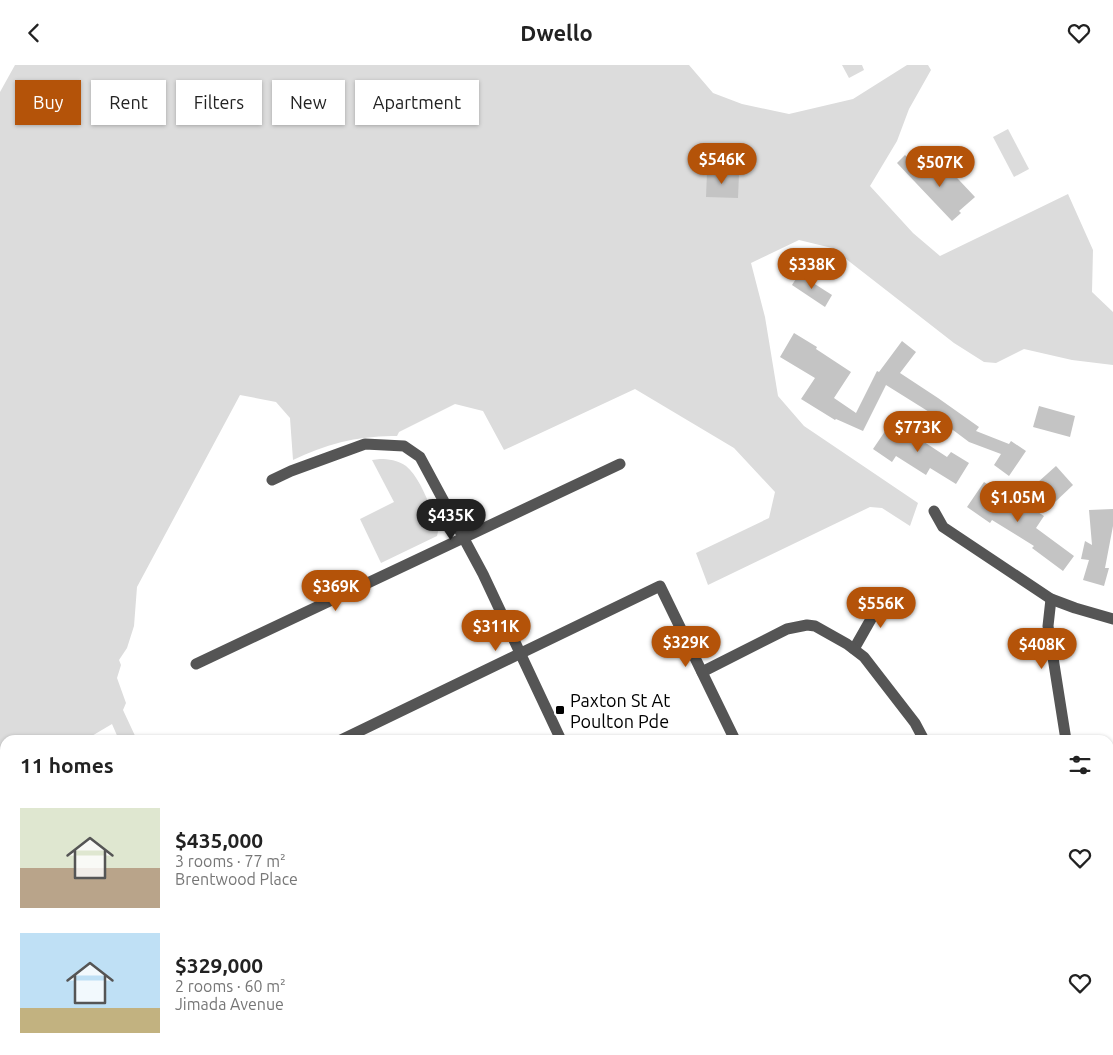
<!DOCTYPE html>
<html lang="en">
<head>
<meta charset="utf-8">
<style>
	:root { --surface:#fff; --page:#f2f2f2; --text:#222; --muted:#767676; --accent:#b45309 }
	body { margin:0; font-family:Ubuntu,sans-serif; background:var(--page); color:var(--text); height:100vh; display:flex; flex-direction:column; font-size:19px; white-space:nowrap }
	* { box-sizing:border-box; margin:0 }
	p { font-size:16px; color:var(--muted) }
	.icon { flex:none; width:28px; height:28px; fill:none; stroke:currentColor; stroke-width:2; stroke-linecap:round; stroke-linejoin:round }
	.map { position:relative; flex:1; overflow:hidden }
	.side { position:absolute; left:0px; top:670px; width:1114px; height:320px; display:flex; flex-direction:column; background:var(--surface); border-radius:15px 15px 0 0; box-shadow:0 1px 4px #0004 }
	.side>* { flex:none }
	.guide { position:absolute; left:15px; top:15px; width:500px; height:45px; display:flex; gap:10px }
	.price { position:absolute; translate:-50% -42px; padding:0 11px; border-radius:18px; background:var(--accent); color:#fff; font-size:16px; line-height:32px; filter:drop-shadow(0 1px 2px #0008) }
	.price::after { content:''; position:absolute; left:50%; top:30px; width:15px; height:11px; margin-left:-8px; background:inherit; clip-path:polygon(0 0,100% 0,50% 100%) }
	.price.current { background:#222; color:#fff }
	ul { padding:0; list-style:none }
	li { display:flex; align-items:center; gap:15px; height:125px; padding:0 20px }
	li span { display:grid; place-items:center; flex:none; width:140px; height:100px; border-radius:0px; color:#555 }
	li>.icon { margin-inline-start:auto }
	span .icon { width:60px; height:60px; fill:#fffc; stroke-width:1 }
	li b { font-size:21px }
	h2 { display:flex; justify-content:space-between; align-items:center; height:60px; padding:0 20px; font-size:21px }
	.tag { padding:0 18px; border-radius:0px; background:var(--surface); box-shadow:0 1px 4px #0004; font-size:18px; line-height:45px }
	.tag.current { background:var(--accent); color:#fff }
	header { display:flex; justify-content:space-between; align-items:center; height:65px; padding:0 20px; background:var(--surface); font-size:22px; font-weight:600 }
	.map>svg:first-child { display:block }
	.green { fill:#dcdcdc }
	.building { fill:#c4c4c4 }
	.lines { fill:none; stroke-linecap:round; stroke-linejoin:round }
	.minor { stroke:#555; stroke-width:11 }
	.poi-dot { fill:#000; stroke:#fff; stroke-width:2 }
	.labels { text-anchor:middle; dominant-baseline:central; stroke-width:4; stroke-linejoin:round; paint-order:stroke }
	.poi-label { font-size:18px; fill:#000; stroke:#fff; text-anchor:start }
</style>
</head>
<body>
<header><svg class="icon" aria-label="back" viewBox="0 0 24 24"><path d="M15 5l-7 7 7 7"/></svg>Dwello<svg class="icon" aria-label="heart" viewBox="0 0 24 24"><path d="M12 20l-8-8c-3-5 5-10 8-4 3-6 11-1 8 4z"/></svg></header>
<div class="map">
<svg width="1113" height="990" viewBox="0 0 1113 990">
	<rect width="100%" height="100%" fill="#fff"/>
	<g class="green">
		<path d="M 15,0 L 689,0 L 713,28 L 742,39 L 789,49 L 853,34 L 907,0 L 928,0 L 931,5 L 909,44 L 897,76 L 870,121 L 913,168 L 940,191 L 1068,129 L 1093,185 L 1092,227 L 1113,247 L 1113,300 L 1072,295 L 1024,284 L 996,298 L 984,297 L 954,278 L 832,183 L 799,175 L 751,198 L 765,252 L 778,331 L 804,361 L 918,438 L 910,461 L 882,443 L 870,442 L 708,520 L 696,488 L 769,453 L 775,427 L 734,383 L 635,324 L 504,385 L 483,346 L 455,339 L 399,367 L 397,371 C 361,370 325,379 293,395 L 290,353 L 276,337 L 240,330 L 137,522 L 134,561 L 127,583 L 119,595 L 121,600 L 117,613 L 126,638 L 123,645 L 137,675 L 119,675 L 112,659 L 85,675 L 5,675 L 5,736 L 0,746 L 0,27 Z"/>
		<path d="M 842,0 L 862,0 L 864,5 L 849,13 Z"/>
		<path d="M 1008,64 L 1029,104 L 1014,112 L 993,72 Z"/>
		<path d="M 380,394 C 388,394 398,395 406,401 C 421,413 431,445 439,462 L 437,471 L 381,498 L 360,454 L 394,437 L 372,395 Z"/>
		<path d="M 486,985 L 552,985 L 546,987 L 547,990 L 475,990 Z"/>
	</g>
	<g class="building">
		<path d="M 905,90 L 927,113 L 943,98 L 975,132 L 959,146 L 961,148 L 952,156 L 897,98 Z"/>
		<path d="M 707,107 L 739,109 L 738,133 L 706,132 Z"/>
		<path d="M 799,209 L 832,230 L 825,242 L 792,220 Z"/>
		<path d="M 794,268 L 817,282 L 816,284 L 851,307 L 834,333 L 856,348 L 877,306 L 879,307 L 902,276 L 916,287 L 900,308 L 938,333 L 979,362 L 976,366 L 1009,379 L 1011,376 L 1026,386 L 1009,411 L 994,400 L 1001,389 L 969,377 L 941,356 L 942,355 L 886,320 L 863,366 L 836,354 L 835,355 L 801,334 L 815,313 L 780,292 Z"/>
		<path d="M 1039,341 L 1075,351 L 1070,372 L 1033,362 Z"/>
		<path d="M 894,353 L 913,367 L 912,369 L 947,392 L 951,387 L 969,398 L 956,419 L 930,403 L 926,410 L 896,391 L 892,397 L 873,384 Z"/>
		<path d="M 1056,401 L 1073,420 L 1054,438 L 1037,418 Z"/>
		<path d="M 984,417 L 1018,439 L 1021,436 L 1044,451 L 1036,463 L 1074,491 L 1063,506 L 1032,483 L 1034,481 L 992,455 L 990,458 L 967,442 Z"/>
		<path d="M 1113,444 L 1113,461 L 1105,503 L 1109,503 L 1104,521 L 1083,515 L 1089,495 L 1081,494 L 1085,476 L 1092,480 L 1089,445 Z"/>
	</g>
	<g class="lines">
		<g class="minor">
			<path d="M 272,415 L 291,406 L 365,379 L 404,381 L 420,392 L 483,509 L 561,675"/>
			<path d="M 934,446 L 943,462 L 1051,534 L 1075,543 L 1113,554"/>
			<path d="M 1051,534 L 1048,561 L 1066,675"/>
			<path d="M 854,584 L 875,547 L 891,530"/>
			<path d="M 196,599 L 620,399"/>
			<path d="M 702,607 L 787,564 L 807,560 L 815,561 L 847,579 L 864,592 L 915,658 L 924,675"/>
			<path d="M 341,675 L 660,521 L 735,675"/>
			<path d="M 1109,942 L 1113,967"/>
			<path d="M 72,985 L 75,990"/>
			<path d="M 710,985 L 713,990"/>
			<path d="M 857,985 L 859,990"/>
			<path d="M 287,990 L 297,985"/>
		</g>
	</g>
	<rect class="poi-dot" x="555" y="640" width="10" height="10" rx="2.5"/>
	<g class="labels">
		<g class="poi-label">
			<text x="570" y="635">Paxton St At<tspan x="570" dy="21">Poulton Pde</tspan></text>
		</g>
	</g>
</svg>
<b class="price" style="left:722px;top:120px">$546K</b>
<b class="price" style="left:940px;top:123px">$507K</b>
<b class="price" style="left:812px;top:225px">$338K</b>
<b class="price" style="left:918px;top:388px">$773K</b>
<b class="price" style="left:1018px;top:458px">$1.05M</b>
<b class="price current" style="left:451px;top:476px">$435K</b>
<b class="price" style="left:336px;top:547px">$369K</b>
<b class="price" style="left:881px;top:564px">$556K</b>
<b class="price" style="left:496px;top:587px">$311K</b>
<b class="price" style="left:686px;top:603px">$329K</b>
<b class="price" style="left:1042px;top:605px">$408K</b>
<div class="guide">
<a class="tag current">Buy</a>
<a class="tag">Rent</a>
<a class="tag">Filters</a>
<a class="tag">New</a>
<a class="tag">Apartment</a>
</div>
<section class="side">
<h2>11 homes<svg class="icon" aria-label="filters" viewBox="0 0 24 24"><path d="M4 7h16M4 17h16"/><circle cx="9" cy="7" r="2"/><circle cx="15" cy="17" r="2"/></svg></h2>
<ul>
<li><span style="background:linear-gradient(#dfe7d0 60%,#b9a48a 0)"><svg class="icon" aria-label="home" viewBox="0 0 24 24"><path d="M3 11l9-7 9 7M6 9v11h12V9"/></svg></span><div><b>$435,000</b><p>3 rooms · 77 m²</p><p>Brentwood Place</p></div><svg class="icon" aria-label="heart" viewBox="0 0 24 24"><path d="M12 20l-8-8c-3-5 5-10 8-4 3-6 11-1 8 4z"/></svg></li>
<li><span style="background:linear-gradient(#bfe0f5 75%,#c2b280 0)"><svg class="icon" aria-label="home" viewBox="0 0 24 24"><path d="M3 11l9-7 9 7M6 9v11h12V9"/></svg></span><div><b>$329,000</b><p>2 rooms · 60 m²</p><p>Jimada Avenue</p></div><svg class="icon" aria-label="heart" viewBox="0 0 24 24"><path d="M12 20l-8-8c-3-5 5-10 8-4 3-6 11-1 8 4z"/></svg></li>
</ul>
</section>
</div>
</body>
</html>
